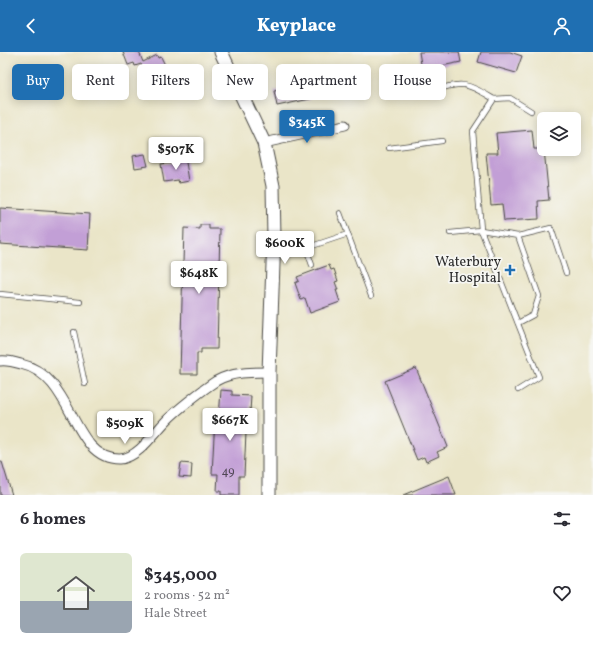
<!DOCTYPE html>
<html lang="en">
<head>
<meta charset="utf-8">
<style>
	:root { --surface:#fff; --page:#f7f7f7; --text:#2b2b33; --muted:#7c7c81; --line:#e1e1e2; --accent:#1f6fb2 }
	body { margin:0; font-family:Vollkorn,serif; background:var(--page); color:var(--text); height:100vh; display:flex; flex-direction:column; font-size:15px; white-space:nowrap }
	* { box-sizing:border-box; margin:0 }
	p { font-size:13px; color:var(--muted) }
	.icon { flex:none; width:22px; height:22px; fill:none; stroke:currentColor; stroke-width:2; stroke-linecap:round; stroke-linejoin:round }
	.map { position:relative; height:443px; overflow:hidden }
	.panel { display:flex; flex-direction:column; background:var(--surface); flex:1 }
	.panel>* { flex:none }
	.top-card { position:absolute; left:12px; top:12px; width:569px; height:36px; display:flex; gap:8px }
	.tools { position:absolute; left:537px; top:60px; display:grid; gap:8px }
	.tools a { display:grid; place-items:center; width:44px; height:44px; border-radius:6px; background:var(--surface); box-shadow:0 2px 10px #0003; font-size:20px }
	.price { position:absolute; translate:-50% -34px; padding:0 9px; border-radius:4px; background:#fff; color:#222; font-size:13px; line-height:26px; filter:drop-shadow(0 1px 2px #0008) }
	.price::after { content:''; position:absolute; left:50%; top:24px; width:12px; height:9px; margin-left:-6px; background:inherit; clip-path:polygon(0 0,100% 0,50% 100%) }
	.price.on { background:var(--accent); color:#fff }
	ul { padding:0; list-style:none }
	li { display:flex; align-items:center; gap:12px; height:100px; padding:0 20px }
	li+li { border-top:1px solid var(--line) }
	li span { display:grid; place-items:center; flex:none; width:112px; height:80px; border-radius:6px; color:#555 }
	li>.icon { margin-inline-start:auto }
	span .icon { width:48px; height:48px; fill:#fffc; stroke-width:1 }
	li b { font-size:17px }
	h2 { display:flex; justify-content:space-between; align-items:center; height:48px; padding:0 20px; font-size:17px }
	.pill { padding:0 14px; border-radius:6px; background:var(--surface); box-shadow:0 2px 10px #0003; font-size:14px; line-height:36px }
	.pill.on { background:var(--accent); color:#fff }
	header { display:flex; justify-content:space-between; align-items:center; height:52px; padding:0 20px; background:var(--accent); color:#fff; font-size:18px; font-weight:800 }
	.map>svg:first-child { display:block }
	.building { fill:#c29fd6 }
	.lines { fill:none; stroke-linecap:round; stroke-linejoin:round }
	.service-casing { stroke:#484743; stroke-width:6 }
	.minor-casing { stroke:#484743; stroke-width:11 }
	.secondary-casing { stroke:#484743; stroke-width:15 }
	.service { stroke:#fff; stroke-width:4.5 }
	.minor { stroke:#fff; stroke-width:9 }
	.secondary { stroke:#fff; stroke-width:13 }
	.poi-dot { fill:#1f6fb2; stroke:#f6f6f2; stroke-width:1.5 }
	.labels { text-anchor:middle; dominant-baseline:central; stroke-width:3.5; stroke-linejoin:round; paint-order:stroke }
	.number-label { font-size:12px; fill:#514856 }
	.poi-label { font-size:14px; fill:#2b2b2b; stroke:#f6f6f2; text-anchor:end }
</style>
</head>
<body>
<header><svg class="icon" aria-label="back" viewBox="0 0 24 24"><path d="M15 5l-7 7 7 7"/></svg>Keyplace<svg class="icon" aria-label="person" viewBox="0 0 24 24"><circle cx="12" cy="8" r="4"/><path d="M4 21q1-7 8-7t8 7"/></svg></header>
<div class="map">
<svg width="593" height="443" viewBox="0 0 593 443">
	<rect width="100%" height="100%" fill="#f6f6f2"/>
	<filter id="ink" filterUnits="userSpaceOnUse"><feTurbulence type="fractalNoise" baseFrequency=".025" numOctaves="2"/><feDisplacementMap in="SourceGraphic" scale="8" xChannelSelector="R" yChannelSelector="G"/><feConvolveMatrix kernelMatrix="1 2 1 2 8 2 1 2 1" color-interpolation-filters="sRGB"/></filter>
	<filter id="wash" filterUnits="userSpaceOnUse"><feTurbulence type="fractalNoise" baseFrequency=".012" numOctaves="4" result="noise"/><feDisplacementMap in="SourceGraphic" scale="16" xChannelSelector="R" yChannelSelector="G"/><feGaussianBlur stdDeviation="0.9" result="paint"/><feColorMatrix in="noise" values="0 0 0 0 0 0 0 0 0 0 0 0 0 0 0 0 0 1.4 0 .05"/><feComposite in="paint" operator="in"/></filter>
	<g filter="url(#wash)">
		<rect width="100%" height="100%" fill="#eae5c8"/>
		<g id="blocks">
			<g class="building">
				<path d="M 123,0 L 139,0 L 143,10 L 157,3 L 158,6 L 161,5 L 173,29 L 157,36 L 152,25 L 148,27 L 141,12 L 135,14 L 134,11 L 128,13 Z"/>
				<path d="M 419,0 L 459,0 L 461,10 L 422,18 Z"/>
				<path d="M 481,0 L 510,0 L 522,4 L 516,21 L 478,10 Z"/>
				<path d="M 315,31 L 317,43 L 310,44 L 310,47 L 277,54 L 274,39 Z"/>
				<path d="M 532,78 L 534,97 L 544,97 L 549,148 L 538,149 L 539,167 L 504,169 L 502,152 L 491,153 L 486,101 L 498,101 L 496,81 Z"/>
				<path d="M 145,102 L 148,114 L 135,116 L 133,104 Z"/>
				<path d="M 185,104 L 189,129 L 179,131 L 178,128 L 164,130 L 161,112 L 176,110 L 175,106 Z"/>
				<path d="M 0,156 L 90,162 L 88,198 L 0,192 Z"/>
				<path d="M 200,173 L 209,173 L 209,177 L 220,177 L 217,297 L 201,297 L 201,301 L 197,301 L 197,322 L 180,322 L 184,176 L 200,177 Z"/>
				<path d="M 329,213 L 331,218 L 334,217 L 338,229 L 335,230 L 338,238 L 336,238 L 340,250 L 310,261 L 305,246 L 301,248 L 295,231 L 299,229 L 297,225 Z"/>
				<path d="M 416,316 L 448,395 L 437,400 L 439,404 L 426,410 L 424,405 L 417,408 L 385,329 Z"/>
				<path d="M 221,338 L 232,339 L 232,343 L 251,344 L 250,360 L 247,359 L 244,424 L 239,424 L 239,443 L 221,443 L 221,439 L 217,439 L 218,422 L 212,422 L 215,366 L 219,366 Z"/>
				<path d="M 0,410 L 2,410 L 12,443 L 0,443 Z"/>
				<path d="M 181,411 L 192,412 L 191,426 L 179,425 Z"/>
				<path d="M 449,424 L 456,443 L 403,443 Z"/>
			</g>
		</g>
	</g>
	<g filter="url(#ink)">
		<use href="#blocks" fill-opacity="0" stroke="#484743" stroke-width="1"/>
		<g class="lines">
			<defs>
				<g id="service">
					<path d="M 434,39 C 463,28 468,32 494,47 L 473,79 L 481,178 L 539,325 L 518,338"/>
					<path d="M 494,47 L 510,46 L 531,59"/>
					<path d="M 389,96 L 442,89"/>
					<path d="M 340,161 L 371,244"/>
					<path d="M 450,181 L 481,178 L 518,184 L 551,176 L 566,221"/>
					<path d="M 518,184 L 539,244 L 533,263 L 518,271"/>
					<path d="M 312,213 L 306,196 L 348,182"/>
					<path d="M 0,242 L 80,250"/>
					<path d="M 74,280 L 85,332"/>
				</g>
				<g id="minor">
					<path d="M 264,91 L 345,73"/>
					<path d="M 0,309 C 7,308 14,310 21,312 C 75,324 71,408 120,407 C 138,406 155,380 166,369 C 178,357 201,339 216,329 C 231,320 252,320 269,320"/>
				</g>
				<path id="secondary" d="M 221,0 L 264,91 L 273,134 L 274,185 L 269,320 L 269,443"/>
			</defs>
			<use href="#service" class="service-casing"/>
			<use href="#minor" class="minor-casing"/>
			<use href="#secondary" class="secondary-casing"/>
			<use href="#service" class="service"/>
			<use href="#minor" class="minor"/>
			<use href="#secondary" class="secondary"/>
		</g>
	</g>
	<path class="poi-dot" d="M508 212h4v4h4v4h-4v4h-4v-4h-4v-4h4z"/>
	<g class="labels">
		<g class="number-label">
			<text x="228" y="420">49</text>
		</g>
		<g class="poi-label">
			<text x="501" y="210">Waterbury<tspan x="501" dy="16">Hospital</tspan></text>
		</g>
	</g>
</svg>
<div class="tools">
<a><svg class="icon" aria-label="layers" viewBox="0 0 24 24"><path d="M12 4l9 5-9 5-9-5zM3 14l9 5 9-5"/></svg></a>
</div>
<b class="price on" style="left:307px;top:92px">$345K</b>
<b class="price" style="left:176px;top:119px">$507K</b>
<b class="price" style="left:285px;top:213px">$600K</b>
<b class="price" style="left:199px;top:243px">$648K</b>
<b class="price" style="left:230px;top:390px">$667K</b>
<b class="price" style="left:125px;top:393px">$509K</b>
<div class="top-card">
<a class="pill on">Buy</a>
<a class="pill">Rent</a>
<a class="pill">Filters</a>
<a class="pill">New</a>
<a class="pill">Apartment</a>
<a class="pill">House</a>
</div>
</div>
<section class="panel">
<h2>6 homes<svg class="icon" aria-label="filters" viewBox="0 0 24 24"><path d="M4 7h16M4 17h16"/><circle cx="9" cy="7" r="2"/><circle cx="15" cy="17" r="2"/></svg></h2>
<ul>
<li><span style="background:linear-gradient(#dfe7d0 60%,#9aa5b1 0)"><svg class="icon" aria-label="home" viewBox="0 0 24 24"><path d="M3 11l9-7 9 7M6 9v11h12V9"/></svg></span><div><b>$345,000</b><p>2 rooms · 52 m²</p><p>Hale Street</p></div><svg class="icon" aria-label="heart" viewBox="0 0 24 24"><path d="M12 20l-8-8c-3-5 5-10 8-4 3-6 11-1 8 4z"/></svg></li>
</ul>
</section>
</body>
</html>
